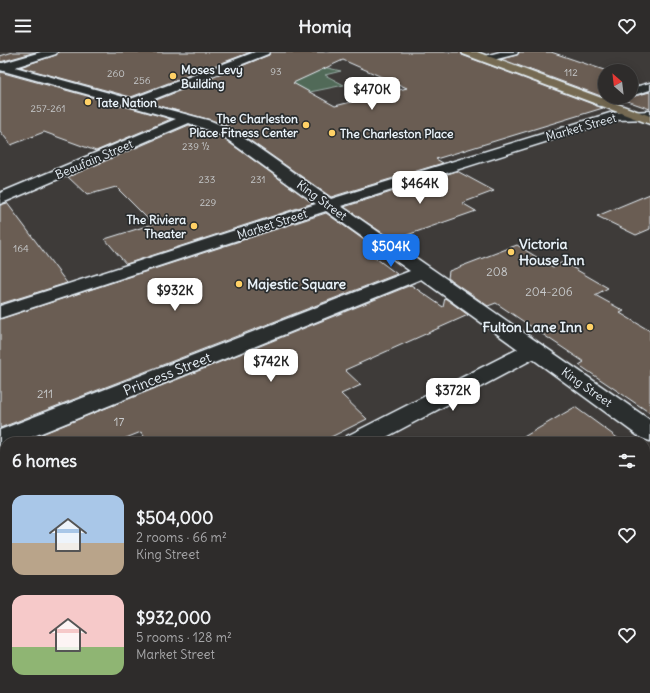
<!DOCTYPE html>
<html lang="en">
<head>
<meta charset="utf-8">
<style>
	:root { --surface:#2e2c2b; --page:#3a3837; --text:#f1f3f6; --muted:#a7a7a9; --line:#494847; --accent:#1a73e8 }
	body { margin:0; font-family:Delius,sans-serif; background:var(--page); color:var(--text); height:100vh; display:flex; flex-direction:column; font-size:15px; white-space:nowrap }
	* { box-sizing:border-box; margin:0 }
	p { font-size:13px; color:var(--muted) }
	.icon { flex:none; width:22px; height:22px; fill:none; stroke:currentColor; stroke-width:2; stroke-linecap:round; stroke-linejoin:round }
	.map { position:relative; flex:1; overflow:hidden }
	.side { position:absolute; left:0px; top:385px; width:650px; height:256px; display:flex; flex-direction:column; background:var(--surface); border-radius:16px 16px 0 0; box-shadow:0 2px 10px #0003,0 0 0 1px var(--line) }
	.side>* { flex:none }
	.needle { width:26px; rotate:332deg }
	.buttons { position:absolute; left:598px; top:12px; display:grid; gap:8px }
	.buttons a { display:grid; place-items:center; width:40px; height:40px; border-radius:50%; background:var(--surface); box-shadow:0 2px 10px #0003,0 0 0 1px var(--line); font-size:20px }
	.price { position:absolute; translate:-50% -34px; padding:0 9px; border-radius:8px; background:#fff; color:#222; font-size:13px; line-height:26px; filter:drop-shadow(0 1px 2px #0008) }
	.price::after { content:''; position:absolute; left:50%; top:24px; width:12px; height:9px; margin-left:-6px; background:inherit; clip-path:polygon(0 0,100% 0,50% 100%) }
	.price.active { background:var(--accent); color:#fff }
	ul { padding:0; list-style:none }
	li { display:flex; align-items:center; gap:12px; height:100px; padding:0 12px }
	li span { display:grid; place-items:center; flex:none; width:112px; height:80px; border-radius:12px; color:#555 }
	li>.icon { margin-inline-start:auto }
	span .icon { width:48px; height:48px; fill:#fffc; stroke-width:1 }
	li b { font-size:17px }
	h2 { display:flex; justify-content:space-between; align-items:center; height:48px; padding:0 12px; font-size:17px }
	header { display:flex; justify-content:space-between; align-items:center; height:52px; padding:0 12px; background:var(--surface); font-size:18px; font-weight:700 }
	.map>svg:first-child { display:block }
	.green { fill:#516b59; stroke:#9caea8 }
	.building { fill:#6b5d52; stroke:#e8f1f8; fill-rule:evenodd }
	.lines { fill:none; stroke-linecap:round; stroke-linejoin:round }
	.minor-casing { stroke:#e8f1f8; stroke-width:3 }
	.major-casing { stroke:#e8f1f8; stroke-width:3 }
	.minor { fill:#2a2d2e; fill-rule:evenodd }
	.major { fill:#746b52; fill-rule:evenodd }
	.poi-dot { fill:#ffd166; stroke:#2a2d2e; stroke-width:1.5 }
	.labels { text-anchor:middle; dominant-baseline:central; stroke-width:3.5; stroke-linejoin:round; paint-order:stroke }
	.far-number-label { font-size:10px; fill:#c9ccce }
	.far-poi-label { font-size:12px; font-weight:bold; fill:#e8f1f8; stroke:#2a2d2e; text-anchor:start }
	.far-street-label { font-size:12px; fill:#e8f1f8; stroke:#2a2d2e }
	.number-label { font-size:12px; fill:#c9ccce }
	.poi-label { font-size:14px; font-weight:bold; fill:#e8f1f8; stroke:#2a2d2e; text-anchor:start }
	.street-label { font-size:14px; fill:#e8f1f8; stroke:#2a2d2e }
</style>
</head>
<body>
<header><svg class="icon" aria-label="menu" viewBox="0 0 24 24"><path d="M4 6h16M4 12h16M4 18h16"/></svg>Homiq<svg class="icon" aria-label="heart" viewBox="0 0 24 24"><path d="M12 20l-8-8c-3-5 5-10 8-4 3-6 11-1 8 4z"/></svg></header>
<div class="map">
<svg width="650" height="641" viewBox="0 0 650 641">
	<rect width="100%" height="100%" fill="#3e3b39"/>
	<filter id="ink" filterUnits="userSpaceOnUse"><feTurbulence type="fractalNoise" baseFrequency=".025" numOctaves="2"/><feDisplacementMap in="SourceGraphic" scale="8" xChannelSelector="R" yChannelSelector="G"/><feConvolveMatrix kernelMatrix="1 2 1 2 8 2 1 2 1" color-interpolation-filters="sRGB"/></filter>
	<g filter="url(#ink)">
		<path class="green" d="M 271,3 L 341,19 L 325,23 L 344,33 L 305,41 L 237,17 Z"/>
		<g class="building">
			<path d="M 13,0 L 36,0 L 0,10 L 0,4 Z"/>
			<path d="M 58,0 L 251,0 L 131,45 L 20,15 L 56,3 Z"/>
			<path d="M 270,0 L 461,0 L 462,3 L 603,56 L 436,107 L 443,111 L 331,145 L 232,76 L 211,68 L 149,51 L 269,3 ZM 343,8 L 407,36 L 335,54 L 293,31 Z"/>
			<path d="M 519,0 L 551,0 L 607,19 L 605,19 L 605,44 L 601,44 L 501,7 L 517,3 Z"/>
			<path d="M 0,20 L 171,67 L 96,99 L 44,80 L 11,93 L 0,79 Z"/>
			<path d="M 650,40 L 650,57 L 627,49 L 617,50 L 621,49 L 623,45 L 631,45 Z"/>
			<path d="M 189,73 L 220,84 L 313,151 L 126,212 L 105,187 L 153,172 L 116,135 L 87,143 L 68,125 Z"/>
			<path d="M 457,119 L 494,139 L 462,151 L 476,159 L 393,188 L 344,155 Z"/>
			<path d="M 650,142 L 650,177 L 636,183 L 597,164 Z"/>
			<path d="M 7,151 L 67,231 L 0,252 L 0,153 Z"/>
			<path d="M 326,161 L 374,195 L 365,198 L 397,222 L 0,376 L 0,267 Z"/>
			<path d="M 517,193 L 553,215 L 563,210 L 608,236 L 595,243 L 624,259 L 620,261 L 650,279 L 650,361 L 579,313 L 584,310 L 496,251 L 488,254 L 448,226 L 449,219 Z"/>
			<path d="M 411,233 L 443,255 L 445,246 L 468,263 L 345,318 L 361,333 L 341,342 L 367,367 L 321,390 L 148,390 L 141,380 L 116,390 L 28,390 L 27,388 Z"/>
			<path d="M 575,355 L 623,390 L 515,390 Z"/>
		</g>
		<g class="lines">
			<defs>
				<g id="minor">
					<path d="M 41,0 L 57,0 L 56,2 L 15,15 L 131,47 L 255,0 L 269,0 L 268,2 L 144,51 L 211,69 L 231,77 L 331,147 L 610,61 L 650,59 L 650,67 L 615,68 L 341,154 L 650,368 L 650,389 L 641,386 L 533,307 L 377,390 L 344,390 L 347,384 L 518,297 L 421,227 L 19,390 L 5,390 L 5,395 L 0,397 L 0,378 L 410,219 L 326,159 L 0,266 L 0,254 L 316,152 L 221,83 L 189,71 L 0,152 L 0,141 L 176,67 L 0,18 L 0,11 L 3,11 Z"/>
					<path d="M 500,0 L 518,0 L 517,2 L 485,10 L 480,7 L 481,5 Z"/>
					<path d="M 650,31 L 650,38 L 631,44 L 631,36 Z"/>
					<path d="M 605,45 L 622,45 L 620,48 L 601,54 L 597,53 L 595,50 L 597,47 Z"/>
					<path d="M 650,487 L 650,513 L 645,515 L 645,489 Z"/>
					<path d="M 5,556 L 5,586 L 0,587 L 0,558 Z"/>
					<path d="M 455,636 L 493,636 L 491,641 L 453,641 Z"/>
				</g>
				<path id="major" d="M 462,0 L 477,0 L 650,64 L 650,72 L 463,2 Z"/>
			</defs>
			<use href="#minor" class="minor-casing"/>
			<use href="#major" class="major-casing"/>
			<use href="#minor" class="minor"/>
			<use href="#major" class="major"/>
		</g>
	</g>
	<g class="poi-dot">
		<circle cx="173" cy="24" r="4"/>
		<circle cx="88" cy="50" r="4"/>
		<circle cx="306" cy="73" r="4"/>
		<circle cx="332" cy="81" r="4"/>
		<circle cx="194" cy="174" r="4"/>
		<circle cx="511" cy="200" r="4"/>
		<circle cx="239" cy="232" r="4"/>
		<circle cx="590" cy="275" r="4"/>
	</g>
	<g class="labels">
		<g class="far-number-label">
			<text x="276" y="19">93</text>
			<text x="571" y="20">112</text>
			<text x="116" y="21">260</text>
			<text x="142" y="28">256</text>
			<text x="48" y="56">257-261</text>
			<text x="196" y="94">239 ½</text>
			<text x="207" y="127">233</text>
			<text x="258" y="127">231</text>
			<text x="208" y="150">229</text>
			<text x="21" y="196">164</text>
		</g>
		<g class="far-poi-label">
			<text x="181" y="17">Moses Levy<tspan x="181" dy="14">Building</tspan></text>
			<text x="96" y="50">Tate Nation</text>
			<text x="298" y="66" text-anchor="end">The Charleston<tspan x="298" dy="14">Place Fitness Center</tspan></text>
			<text x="340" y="81">The Charleston Place</text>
			<text x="186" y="167" text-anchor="end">The Riviera<tspan x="186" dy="14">Theater</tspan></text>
		</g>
		<g class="far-street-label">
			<text transform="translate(581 75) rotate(-16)">Market Street</text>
			<text transform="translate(94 107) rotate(-23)">Beaufain Street</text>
			<text transform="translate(322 148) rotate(36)">King Street</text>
			<text transform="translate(272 172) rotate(-18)">Market Street</text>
			<text transform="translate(587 335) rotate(35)">King Street</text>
		</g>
		<g class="number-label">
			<text x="497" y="219">208</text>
			<text x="549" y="239">204-206</text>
			<text x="45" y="341">211</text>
			<text x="119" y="369">17</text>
		</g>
		<g class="poi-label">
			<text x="519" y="192">Victoria<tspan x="519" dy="16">House Inn</tspan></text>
			<text x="247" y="232">Majestic Square</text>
			<text x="582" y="275" text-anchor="end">Fulton Lane Inn</text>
		</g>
		<g class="street-label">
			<text transform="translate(167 322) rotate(-22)">Princess Street</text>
		</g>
	</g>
</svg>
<div class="buttons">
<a><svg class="needle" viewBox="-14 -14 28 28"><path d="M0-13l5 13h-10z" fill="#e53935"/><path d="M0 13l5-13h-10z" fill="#a7a7a9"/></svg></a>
</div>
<b class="price" style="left:372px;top:59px">$470K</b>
<b class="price" style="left:420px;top:153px">$464K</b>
<b class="price active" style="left:391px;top:216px">$504K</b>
<b class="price" style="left:175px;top:260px">$932K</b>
<b class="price" style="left:271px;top:331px">$742K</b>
<b class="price" style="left:453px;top:360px">$372K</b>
<section class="side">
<h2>6 homes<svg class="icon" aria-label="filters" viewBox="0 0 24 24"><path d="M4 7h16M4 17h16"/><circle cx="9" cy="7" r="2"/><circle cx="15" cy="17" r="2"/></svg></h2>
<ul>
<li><span style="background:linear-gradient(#a9c7e8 60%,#b9a48a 0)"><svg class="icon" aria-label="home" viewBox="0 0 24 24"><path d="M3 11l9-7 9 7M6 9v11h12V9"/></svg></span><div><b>$504,000</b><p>2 rooms · 66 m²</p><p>King Street</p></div><svg class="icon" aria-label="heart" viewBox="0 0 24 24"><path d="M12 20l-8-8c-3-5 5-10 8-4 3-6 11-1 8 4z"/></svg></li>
<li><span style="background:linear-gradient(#f6c9c9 65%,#8fb573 0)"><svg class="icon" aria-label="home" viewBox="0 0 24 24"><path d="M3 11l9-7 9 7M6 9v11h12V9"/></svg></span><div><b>$932,000</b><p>5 rooms · 128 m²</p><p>Market Street</p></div><svg class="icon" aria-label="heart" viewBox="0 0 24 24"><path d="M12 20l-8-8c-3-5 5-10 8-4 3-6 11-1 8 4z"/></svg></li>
</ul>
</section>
</div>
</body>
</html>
